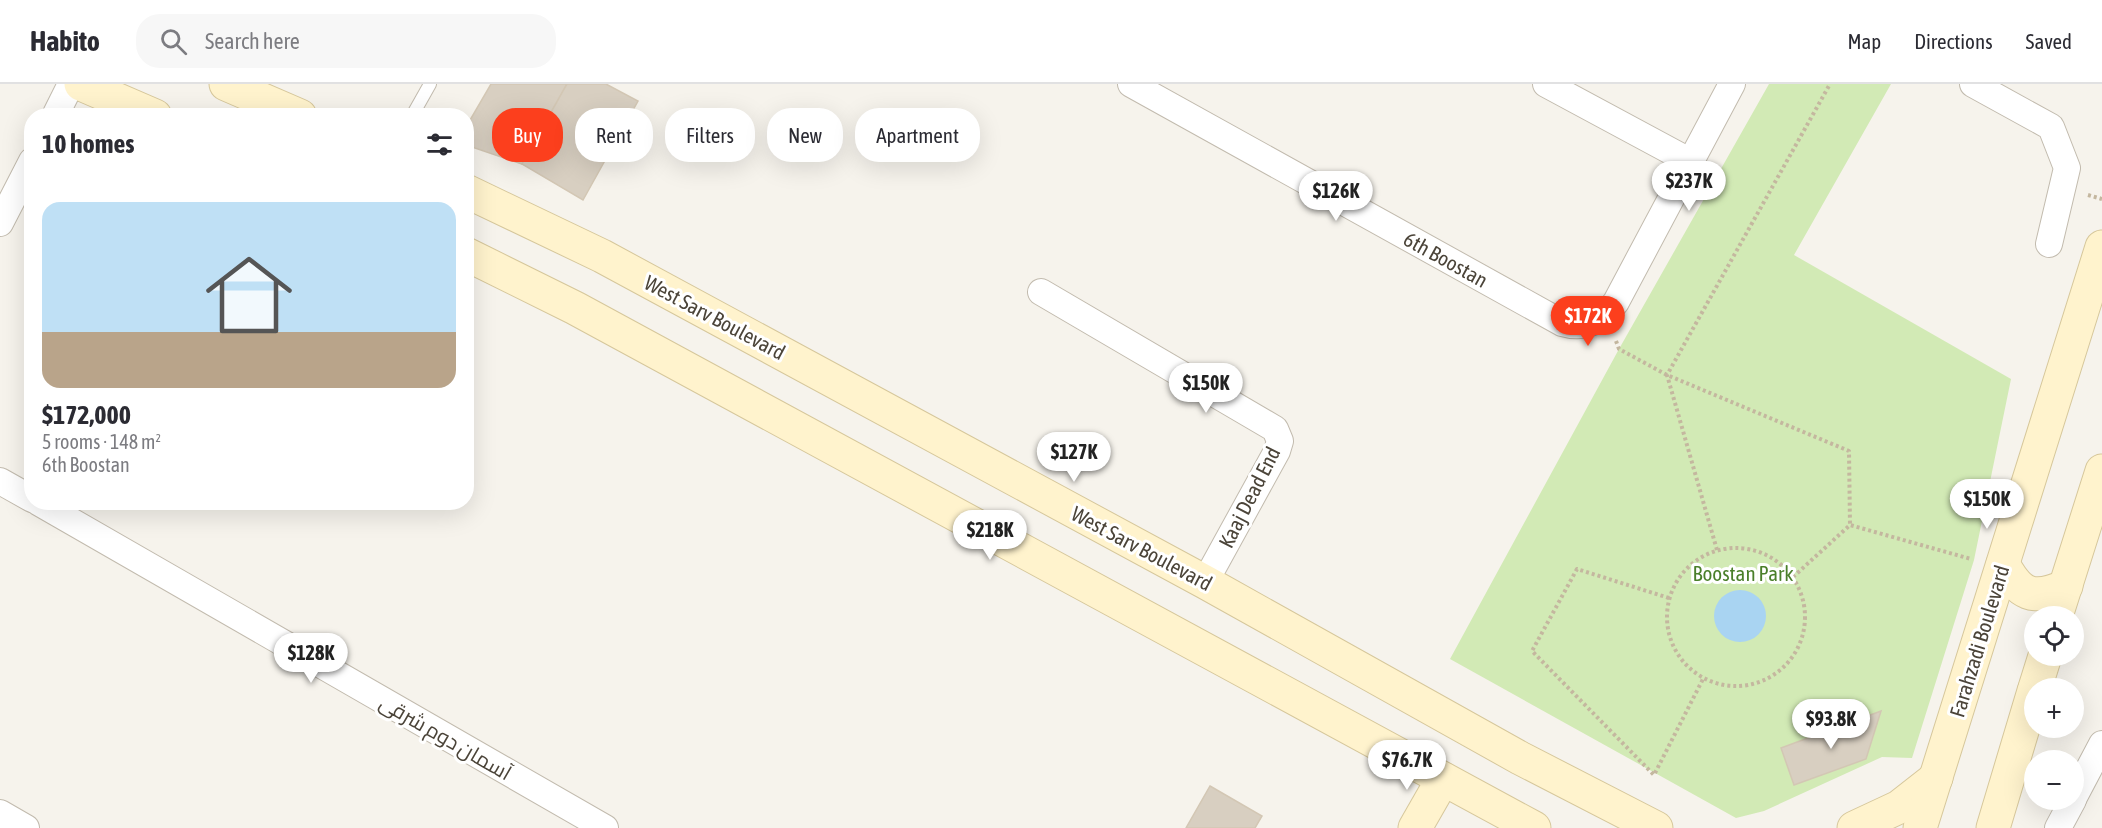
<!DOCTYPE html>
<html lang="en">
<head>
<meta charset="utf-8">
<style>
	:root { --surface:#fff; --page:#f7f7f7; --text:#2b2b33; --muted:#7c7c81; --line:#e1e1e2; --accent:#fc3f1d }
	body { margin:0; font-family:"Asap Condensed",Cairo,sans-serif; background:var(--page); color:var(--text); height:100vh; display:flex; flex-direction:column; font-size:22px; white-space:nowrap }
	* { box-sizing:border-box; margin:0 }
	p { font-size:20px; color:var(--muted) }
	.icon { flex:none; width:33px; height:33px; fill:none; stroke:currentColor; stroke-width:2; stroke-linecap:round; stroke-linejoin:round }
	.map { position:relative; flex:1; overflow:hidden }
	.sheet { position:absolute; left:24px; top:24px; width:450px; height:402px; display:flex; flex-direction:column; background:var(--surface); border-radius:24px; box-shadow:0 6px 24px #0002 }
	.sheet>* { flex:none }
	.banner { position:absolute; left:492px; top:24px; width:570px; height:54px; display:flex; gap:12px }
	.tools { position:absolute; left:2024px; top:522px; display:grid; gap:12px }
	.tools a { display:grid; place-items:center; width:60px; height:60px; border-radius:50%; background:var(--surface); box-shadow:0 6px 24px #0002; font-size:30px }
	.price { position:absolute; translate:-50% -51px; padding:0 14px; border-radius:21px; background:#fff; color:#222; font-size:20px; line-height:39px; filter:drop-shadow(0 2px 3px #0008) }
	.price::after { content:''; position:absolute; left:50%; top:36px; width:18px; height:14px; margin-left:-9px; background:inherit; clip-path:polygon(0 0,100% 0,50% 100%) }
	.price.current { background:var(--accent); color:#fff }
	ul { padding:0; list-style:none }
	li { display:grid; align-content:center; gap:12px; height:318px; padding:0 18px }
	li span { display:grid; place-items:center; height:186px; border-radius:18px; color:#555 }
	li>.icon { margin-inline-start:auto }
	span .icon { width:108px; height:108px; fill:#fffc; stroke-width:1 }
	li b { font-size:26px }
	h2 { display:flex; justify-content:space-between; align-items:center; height:72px; padding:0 18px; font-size:26px }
	.chip { padding:0 21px; border-radius:24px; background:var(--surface); box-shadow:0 6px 24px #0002; font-size:21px; line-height:54px }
	.chip.current { background:var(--accent); color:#fff }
	header { display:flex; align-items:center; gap:36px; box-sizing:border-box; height:84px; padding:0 30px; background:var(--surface); border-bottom:2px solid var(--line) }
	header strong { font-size:28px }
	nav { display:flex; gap:33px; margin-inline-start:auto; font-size:21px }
	.search { width:420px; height:54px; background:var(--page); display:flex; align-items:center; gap:15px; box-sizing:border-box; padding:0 21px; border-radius:24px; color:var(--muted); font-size:22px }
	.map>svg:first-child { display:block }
	.green { fill:#d2eab5 }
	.water { fill:#a9d4f2 }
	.building { fill:#d8cfc1; stroke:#d3c7b4; stroke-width:1.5 }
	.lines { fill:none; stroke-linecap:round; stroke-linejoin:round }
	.lane-casing { stroke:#c2bbae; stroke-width:14 }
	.street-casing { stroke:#c2bbae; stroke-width:28 }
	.secondary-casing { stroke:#d6c79b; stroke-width:35 }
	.path { stroke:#c4b79f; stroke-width:4; stroke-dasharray:3 3; stroke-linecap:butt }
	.lane { stroke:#fff; stroke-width:12 }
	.street { stroke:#fff; stroke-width:26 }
	.secondary { stroke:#fff3cd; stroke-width:33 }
	.labels { text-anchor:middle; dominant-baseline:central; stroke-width:6; stroke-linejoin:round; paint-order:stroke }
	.street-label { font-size:21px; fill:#4b4439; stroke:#fff }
	.park-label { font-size:21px; fill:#4a7f2a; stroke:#fff }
</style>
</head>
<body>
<header>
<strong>Habito</strong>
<div class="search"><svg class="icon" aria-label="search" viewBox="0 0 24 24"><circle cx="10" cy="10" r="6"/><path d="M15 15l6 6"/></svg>Search here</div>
<nav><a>Map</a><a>Directions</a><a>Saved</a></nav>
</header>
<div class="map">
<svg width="2102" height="744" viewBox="0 0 2102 744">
	<rect width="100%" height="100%" fill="#f6f3ec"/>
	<path class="green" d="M 1769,0 L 1891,0 L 1794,171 L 2011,295 L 1974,476 L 1912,674 L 1882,673 L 1764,727 L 1736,734 L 1450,575 L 1619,265 Z"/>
	<circle class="water" cx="1740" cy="532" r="26"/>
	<g class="building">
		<path d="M 491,0 L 567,0 L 522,80 L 466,61 L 466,43 Z"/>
		<path d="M 567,0 L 606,0 L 638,17 L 583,116 L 522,80 Z"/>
		<path d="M 1881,627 L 1866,675 L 1794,701 L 1781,664 Z"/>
		<path d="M 1210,702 L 1262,732 L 1255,744 L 1186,744 Z"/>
	</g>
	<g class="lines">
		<defs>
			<path id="lane" d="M 412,32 L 430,0"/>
			<g id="street">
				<path d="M 1131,0 L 1562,239 C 1586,246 1602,237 1616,218 L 1732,0"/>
				<path d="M 1546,0 L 1691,78"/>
				<path d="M 1973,0 L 2051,43 L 2067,84 L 2049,160"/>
				<path d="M 55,32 L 71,0"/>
				<path d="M 0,139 L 32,77"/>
				<path d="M 1041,208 L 1275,345 L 1280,357 L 1277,367 L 1205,498"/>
				<path d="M 0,397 L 32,415"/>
				<path d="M 38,418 L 605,744"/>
				<path d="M 2073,715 L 2102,660"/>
				<path d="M 0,729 L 26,744"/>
				<path d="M 2058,744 L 2073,716"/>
			</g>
			<g id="secondary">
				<path d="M 81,0 L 155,32"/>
				<path d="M 226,0 L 300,32"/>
				<path d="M 466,107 L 602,172 L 1205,498 L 1520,674 L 1656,744"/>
				<path d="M 466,170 L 575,224 L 1534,744"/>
				<path d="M 2003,480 C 2020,511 2032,517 2066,502"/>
				<path d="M 2056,532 L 2102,387"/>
				<path d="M 2035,604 L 2045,572"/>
				<path d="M 1415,744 L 1443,695"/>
				<path d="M 1854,744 L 1899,723 L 1936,694"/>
				<path d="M 1920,744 L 2102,163"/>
				<path d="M 1993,744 L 2034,607"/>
			</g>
		</defs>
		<use href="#lane" class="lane-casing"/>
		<use href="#street" class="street-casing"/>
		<use href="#secondary" class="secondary-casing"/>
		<g class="path">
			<path d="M 2088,111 L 2102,115"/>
			<path d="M 1616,257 L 1619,265 L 1667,291 L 1849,367 L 1850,441"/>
			<circle cx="1736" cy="533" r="69"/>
			<path d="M 1717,466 L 1667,291 L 1830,0"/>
			<path d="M 1793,493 L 1850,441 L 1971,475"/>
			<path d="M 1669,514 L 1577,485 L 1532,567 L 1654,691 L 1703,595"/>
		</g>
		<use href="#lane" class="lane"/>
		<use href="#street" class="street"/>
		<use href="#secondary" class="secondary"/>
	</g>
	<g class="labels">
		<g class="street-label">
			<text transform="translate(1446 175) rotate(29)">6th Boostan</text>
			<text transform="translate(715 233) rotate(28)">West Sarv Boulevard</text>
			<text transform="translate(1249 413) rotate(-63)">Kaaj Dead End</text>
			<text transform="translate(1142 464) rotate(28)">West Sarv Boulevard</text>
			<text transform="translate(1979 557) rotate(-73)">Farahzadi Boulevard</text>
			<text transform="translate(446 653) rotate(30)">آسمان دوم شرقی</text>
		</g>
		<g class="park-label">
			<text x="1743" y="489">Boostan Park</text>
		</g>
	</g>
</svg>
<div class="tools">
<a><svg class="icon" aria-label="locate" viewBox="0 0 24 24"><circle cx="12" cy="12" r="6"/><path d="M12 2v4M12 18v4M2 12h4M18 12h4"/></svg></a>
<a>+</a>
<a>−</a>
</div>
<b class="price" style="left:1689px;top:128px">$237K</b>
<b class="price" style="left:1336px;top:138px">$126K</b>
<b class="price current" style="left:1588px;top:263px">$172K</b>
<b class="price" style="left:1206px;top:330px">$150K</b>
<b class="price" style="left:1074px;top:399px">$127K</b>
<b class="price" style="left:1987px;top:446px">$150K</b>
<b class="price" style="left:990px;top:477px">$218K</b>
<b class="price" style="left:311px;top:600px">$128K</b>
<b class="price" style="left:1831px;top:666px">$93.8K</b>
<b class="price" style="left:1407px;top:707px">$76.7K</b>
<div class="banner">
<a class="chip current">Buy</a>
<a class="chip">Rent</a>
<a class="chip">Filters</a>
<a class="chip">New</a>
<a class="chip">Apartment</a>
</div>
<section class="sheet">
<h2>10 homes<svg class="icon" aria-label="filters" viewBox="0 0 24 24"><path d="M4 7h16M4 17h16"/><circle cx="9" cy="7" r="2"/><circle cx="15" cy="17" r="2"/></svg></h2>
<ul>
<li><span style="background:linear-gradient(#bfe0f5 70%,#b9a48a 0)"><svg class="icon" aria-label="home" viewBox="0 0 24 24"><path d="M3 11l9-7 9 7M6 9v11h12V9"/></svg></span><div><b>$172,000</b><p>5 rooms · 148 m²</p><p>6th Boostan</p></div></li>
</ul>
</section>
</div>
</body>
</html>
